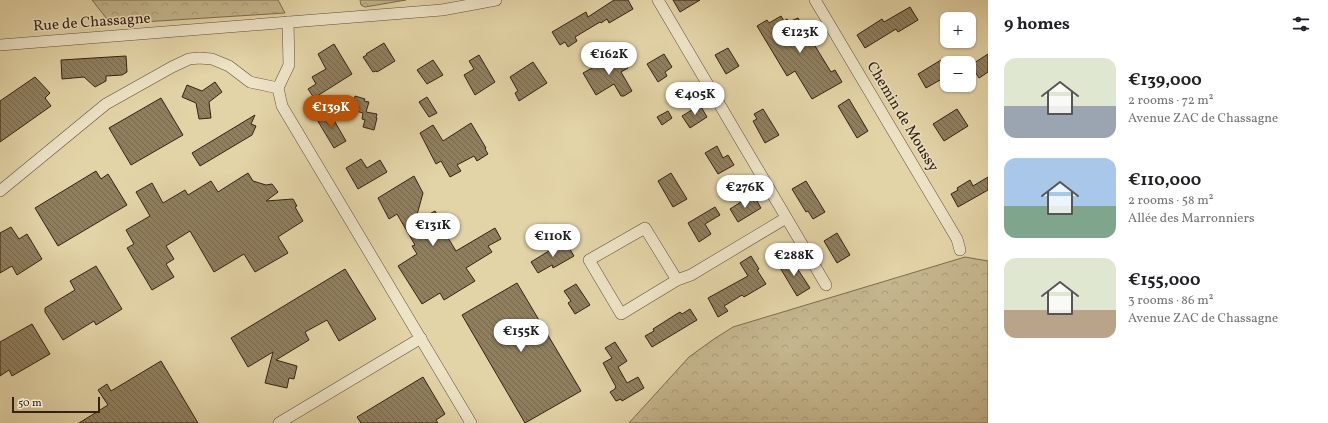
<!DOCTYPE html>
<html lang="en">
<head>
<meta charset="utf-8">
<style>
	:root { --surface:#fff; --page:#f2f2f2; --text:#202124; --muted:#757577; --accent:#b45309 }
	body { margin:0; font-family:Vollkorn,serif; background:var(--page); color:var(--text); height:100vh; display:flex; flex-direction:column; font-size:15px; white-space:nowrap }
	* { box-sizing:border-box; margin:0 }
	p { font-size:13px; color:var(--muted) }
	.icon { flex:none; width:22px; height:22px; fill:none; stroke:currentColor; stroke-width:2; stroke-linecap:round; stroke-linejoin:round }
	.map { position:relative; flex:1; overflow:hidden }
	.sheet { display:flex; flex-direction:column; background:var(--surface); width:340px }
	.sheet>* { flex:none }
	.fabs { position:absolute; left:940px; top:12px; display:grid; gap:8px }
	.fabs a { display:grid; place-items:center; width:36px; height:36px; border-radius:8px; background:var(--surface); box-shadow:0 1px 3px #0004; font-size:20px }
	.scale { position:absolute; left:12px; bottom:10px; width:88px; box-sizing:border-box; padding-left:4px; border:2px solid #342212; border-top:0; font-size:11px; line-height:14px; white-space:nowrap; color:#342212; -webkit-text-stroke:3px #ede3c6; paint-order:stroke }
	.price { position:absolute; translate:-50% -34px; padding:0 9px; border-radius:14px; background:#fff; color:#222; font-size:13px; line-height:26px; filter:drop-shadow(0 1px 2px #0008) }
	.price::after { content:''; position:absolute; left:50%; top:24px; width:12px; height:9px; margin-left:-6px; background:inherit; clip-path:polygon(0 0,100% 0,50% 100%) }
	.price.active { background:var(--accent); color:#fff }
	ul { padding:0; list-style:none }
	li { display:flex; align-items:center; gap:12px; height:100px; padding:0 16px }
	li span { display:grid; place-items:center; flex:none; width:112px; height:80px; border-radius:12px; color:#555 }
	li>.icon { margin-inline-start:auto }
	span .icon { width:48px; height:48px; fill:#fffc; stroke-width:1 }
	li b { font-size:17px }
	h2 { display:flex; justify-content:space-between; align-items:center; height:48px; padding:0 16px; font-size:17px }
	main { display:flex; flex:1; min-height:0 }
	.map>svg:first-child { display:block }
	.forest { fill:url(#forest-crowns); stroke:#7c6c50 }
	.building { fill:url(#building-back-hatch); stroke:#342212 }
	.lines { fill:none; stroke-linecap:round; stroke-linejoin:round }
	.street-casing { stroke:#604e37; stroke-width:12 }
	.street { stroke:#ede3c6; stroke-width:11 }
	.labels { text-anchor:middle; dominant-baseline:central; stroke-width:3; stroke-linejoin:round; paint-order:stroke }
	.street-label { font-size:15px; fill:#342212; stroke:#ede3c6 }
</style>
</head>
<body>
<main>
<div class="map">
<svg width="988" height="423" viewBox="0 0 988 423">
	<defs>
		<pattern id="forest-crowns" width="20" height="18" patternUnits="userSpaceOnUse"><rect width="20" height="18" fill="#c5b68e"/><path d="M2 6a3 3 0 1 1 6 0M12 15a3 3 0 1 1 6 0" fill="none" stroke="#aa9c79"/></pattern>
		<pattern id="building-back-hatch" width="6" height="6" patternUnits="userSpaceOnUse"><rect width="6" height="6" fill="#8f7f5f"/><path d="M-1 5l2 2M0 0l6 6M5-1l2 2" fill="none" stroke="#76684d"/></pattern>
	</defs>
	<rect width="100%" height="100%" fill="#e3d4a7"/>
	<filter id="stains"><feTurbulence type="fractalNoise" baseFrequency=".005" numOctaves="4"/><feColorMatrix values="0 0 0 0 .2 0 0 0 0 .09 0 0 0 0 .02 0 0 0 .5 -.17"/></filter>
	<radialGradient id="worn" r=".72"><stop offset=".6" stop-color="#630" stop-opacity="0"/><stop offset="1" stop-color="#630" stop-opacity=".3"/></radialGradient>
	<g class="forest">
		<path d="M 92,0 L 278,0 L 285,13 L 111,24 Z"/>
		<path d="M 360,0 L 406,0 L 365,7 L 361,5 Z"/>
		<path d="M 965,257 L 988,261 L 988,423 L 629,423 L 689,357 L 714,339 L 733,327 Z"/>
	</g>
	<g class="building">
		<path d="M 614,0 L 628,0 L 633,9 L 609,23 L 607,19 L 601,23 L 600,22 L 575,37 L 577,41 L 568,47 L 565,42 L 560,45 L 552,32 L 586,12 L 588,17 Z"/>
		<path d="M 673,0 L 700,0 L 680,12 Z"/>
		<path d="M 910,7 L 918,20 L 898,32 L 896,29 L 865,48 L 857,35 L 882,19 L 884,22 Z"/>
		<path d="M 781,16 L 784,21 L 787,19 L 789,22 L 798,18 L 806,31 L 820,23 L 826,32 L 812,41 L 831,72 L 835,70 L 842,82 L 812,99 L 795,71 L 787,76 L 757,26 L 767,20 L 769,23 Z"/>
		<path d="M 384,43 L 395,61 L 377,72 L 376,71 L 373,72 L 363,57 L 367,55 L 366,54 Z"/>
		<path d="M 334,44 L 352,74 L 314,98 L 308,89 L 316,84 L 312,77 L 326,69 L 318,54 Z"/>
		<path d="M 728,48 L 739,66 L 726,74 L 715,55 Z"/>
		<path d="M 619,53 L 628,68 L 621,72 L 632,91 L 624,96 L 621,96 L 614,84 L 596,95 L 583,73 Z"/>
		<path d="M 664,54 L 672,67 L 665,72 L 667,76 L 658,82 L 647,64 Z"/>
		<path d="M 988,54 L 988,72 L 979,78 L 971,65 Z"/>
		<path d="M 479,55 L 495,82 L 475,95 L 464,75 L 474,69 L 469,61 Z"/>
		<path d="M 126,56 L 127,72 L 122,75 L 106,76 L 106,81 L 95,87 L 84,77 L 62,79 L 61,60 Z"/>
		<path d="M 433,60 L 443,75 L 427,84 L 417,70 Z"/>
		<path d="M 941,60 L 947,70 L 947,76 L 926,88 L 918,74 Z"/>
		<path d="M 533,62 L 547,83 L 519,101 L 515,93 L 518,91 L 510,77 Z"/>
		<path d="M 35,77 L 50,93 L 45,98 L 51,106 L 0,142 L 0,101 Z"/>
		<path d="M 215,82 L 222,92 L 209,102 L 211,118 L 199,119 L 196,103 L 182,97 L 187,85 L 202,91 Z"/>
		<path d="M 355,96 L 365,99 L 364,101 L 369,102 L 366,112 L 377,114 L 376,118 L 377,118 L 374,130 L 363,127 L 365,120 L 362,119 L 363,113 L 352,110 Z"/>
		<path d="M 427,97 L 437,113 L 429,117 L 419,102 Z"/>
		<path d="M 161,98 L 183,135 L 131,165 L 109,128 Z"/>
		<path d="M 849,99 L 868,131 L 857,138 L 838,106 Z"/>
		<path d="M 700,105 L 707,117 L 690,128 L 682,116 Z"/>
		<path d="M 763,109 L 779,135 L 765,143 L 753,121 L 757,119 L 754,114 Z"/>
		<path d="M 957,109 L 968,126 L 944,141 L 933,124 Z"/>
		<path d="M 328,110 L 346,141 L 334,148 L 316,118 Z"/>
		<path d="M 668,111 L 672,118 L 662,125 L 657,117 Z"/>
		<path d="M 255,115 L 251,124 L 256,126 L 252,135 L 200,166 L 192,153 Z"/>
		<path d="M 471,123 L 486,148 L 485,149 L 488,154 L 477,161 L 474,156 L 457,165 L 461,171 L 450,177 L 441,161 L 436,164 L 420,133 L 433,125 L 443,141 Z"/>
		<path d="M 717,146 L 723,158 L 728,155 L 734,165 L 718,174 L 705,153 Z"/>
		<path d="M 361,159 L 367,168 L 380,160 L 387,172 L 358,189 L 346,168 Z"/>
		<path d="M 96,171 L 101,179 L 108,174 L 127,205 L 58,246 L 35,208 Z"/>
		<path d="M 248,173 L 253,181 L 266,185 L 272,184 L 278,192 L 266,201 L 293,199 L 297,206 L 295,207 L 303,221 L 278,237 L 288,253 L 255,272 L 244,254 L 214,272 L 190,231 L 166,246 L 174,259 L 166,264 L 174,277 L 152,290 L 127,248 L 134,244 L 126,230 L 150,216 L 136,192 L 152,183 L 163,203 L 185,190 L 188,195 L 211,181 L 218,192 Z"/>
		<path d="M 671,173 L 687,199 L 673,207 L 658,181 Z"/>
		<path d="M 414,176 L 423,193 L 415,222 L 435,211 L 445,227 L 442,228 L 456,251 L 495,228 L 501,239 L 488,246 L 492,252 L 466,268 L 475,281 L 444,300 L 440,293 L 422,304 L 398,266 L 417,254 L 412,246 L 415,245 L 397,214 L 389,219 L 378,198 Z"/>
		<path d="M 988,177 L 988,190 L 958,207 L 951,194 L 958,190 L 957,188 L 970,180 L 973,186 Z"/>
		<path d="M 806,181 L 825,212 L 813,219 L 808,211 L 806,212 L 792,189 Z"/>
		<path d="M 754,196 L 761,208 L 738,222 L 730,209 L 741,202 L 743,204 Z"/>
		<path d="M 715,207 L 720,215 L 705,224 L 711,234 L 699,242 L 688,223 Z"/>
		<path d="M 11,227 L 19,239 L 27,234 L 42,259 L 17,275 L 12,266 L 0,273 L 0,233 Z"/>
		<path d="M 837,233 L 850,255 L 837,263 L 824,241 Z"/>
		<path d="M 565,241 L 574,256 L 553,268 L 552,265 L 538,273 L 531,262 Z"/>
		<path d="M 751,256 L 759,269 L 757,270 L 766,284 L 744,297 L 742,295 L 724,306 L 728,311 L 718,317 L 708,298 L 748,276 L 740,263 Z"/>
		<path d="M 791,259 L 810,288 L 797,296 L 779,266 Z"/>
		<path d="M 96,266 L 122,309 L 96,325 L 94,321 L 63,340 L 45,312 L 45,308 L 75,290 L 70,281 Z"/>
		<path d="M 345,269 L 376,319 L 339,341 L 327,320 L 305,332 L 309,340 L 276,360 L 297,366 L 294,379 L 289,378 L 287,388 L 265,383 L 273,352 L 248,367 L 231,338 Z"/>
		<path d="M 517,283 L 581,391 L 525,423 L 462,315 Z"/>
		<path d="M 576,284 L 590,305 L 575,314 L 568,303 L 571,301 L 564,291 Z"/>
		<path d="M 690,309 L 697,320 L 652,347 L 645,336 L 654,331 L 653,329 L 675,315 L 680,312 L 682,314 Z"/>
		<path d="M 32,324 L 50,354 L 12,376 L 9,370 L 0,376 L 0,342 Z"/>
		<path d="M 615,342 L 627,361 L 618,367 L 627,383 L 638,377 L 644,388 L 622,401 L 621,399 L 616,401 L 610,392 L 615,389 L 615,388 L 616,387 L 603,363 L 612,358 L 605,348 Z"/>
		<path d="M 161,361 L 198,423 L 79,423 L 108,405 L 98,390 L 107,384 L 111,391 Z"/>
		<path d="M 423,377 L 445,414 L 436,420 L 438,423 L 361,423 L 357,417 Z"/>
	</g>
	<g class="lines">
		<defs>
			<g id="street">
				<path d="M 658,0 L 826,285"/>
				<path d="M 815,0 L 957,239 L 960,250"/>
				<path d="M 288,22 L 289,65 L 278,88 L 282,106 L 471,423"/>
				<path d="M 0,45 L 442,10 L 496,0"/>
				<path d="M 0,191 L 106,104 L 172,67 L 189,59 L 199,58 L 212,59 L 229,66 L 250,82 L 278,88"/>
				<path d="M 677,280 L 645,228 L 589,260 L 621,314 L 677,280 L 691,275 L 786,218"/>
				<path d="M 279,423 L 421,338"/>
			</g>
		</defs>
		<use href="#street" class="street-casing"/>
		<use href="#street" class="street"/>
	</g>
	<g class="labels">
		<g class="street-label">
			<text transform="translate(92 23) rotate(-4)">Rue de Chassagne</text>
			<text transform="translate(902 117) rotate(59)">Chemin de Moussy</text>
		</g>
	</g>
	<rect width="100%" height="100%" filter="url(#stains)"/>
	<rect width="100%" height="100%" fill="url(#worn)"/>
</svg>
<div class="fabs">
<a>+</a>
<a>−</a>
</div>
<div class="scale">50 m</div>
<b class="price" style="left:800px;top:54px">€123K</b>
<b class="price" style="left:609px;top:76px">€162K</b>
<b class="price" style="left:695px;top:116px">€405K</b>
<b class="price active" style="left:331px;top:129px">€139K</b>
<b class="price" style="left:745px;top:209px">€276K</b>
<b class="price" style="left:433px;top:247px">€131K</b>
<b class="price" style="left:553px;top:258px">€110K</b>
<b class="price" style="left:794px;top:277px">€288K</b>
<b class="price" style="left:521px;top:353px">€155K</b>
</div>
<section class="sheet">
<h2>9 homes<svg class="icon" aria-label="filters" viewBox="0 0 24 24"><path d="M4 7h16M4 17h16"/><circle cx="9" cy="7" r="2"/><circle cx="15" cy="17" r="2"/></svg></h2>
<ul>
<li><span style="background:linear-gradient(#dfe7d0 60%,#9aa5b1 0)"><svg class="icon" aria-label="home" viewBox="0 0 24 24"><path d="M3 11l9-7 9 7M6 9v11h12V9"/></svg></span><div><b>€139,000</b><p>2 rooms · 72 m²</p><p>Avenue ZAC de Chassagne</p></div></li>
<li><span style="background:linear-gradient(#a9c7e8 60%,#7fa58c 0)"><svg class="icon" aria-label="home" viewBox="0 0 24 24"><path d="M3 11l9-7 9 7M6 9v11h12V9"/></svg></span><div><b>€110,000</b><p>2 rooms · 58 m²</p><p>Allée des Marronniers</p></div></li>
<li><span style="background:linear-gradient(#dfe7d0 65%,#b9a48a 0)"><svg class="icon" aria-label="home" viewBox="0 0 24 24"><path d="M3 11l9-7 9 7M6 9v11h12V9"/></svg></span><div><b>€155,000</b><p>3 rooms · 86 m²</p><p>Avenue ZAC de Chassagne</p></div></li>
</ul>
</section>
</main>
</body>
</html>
